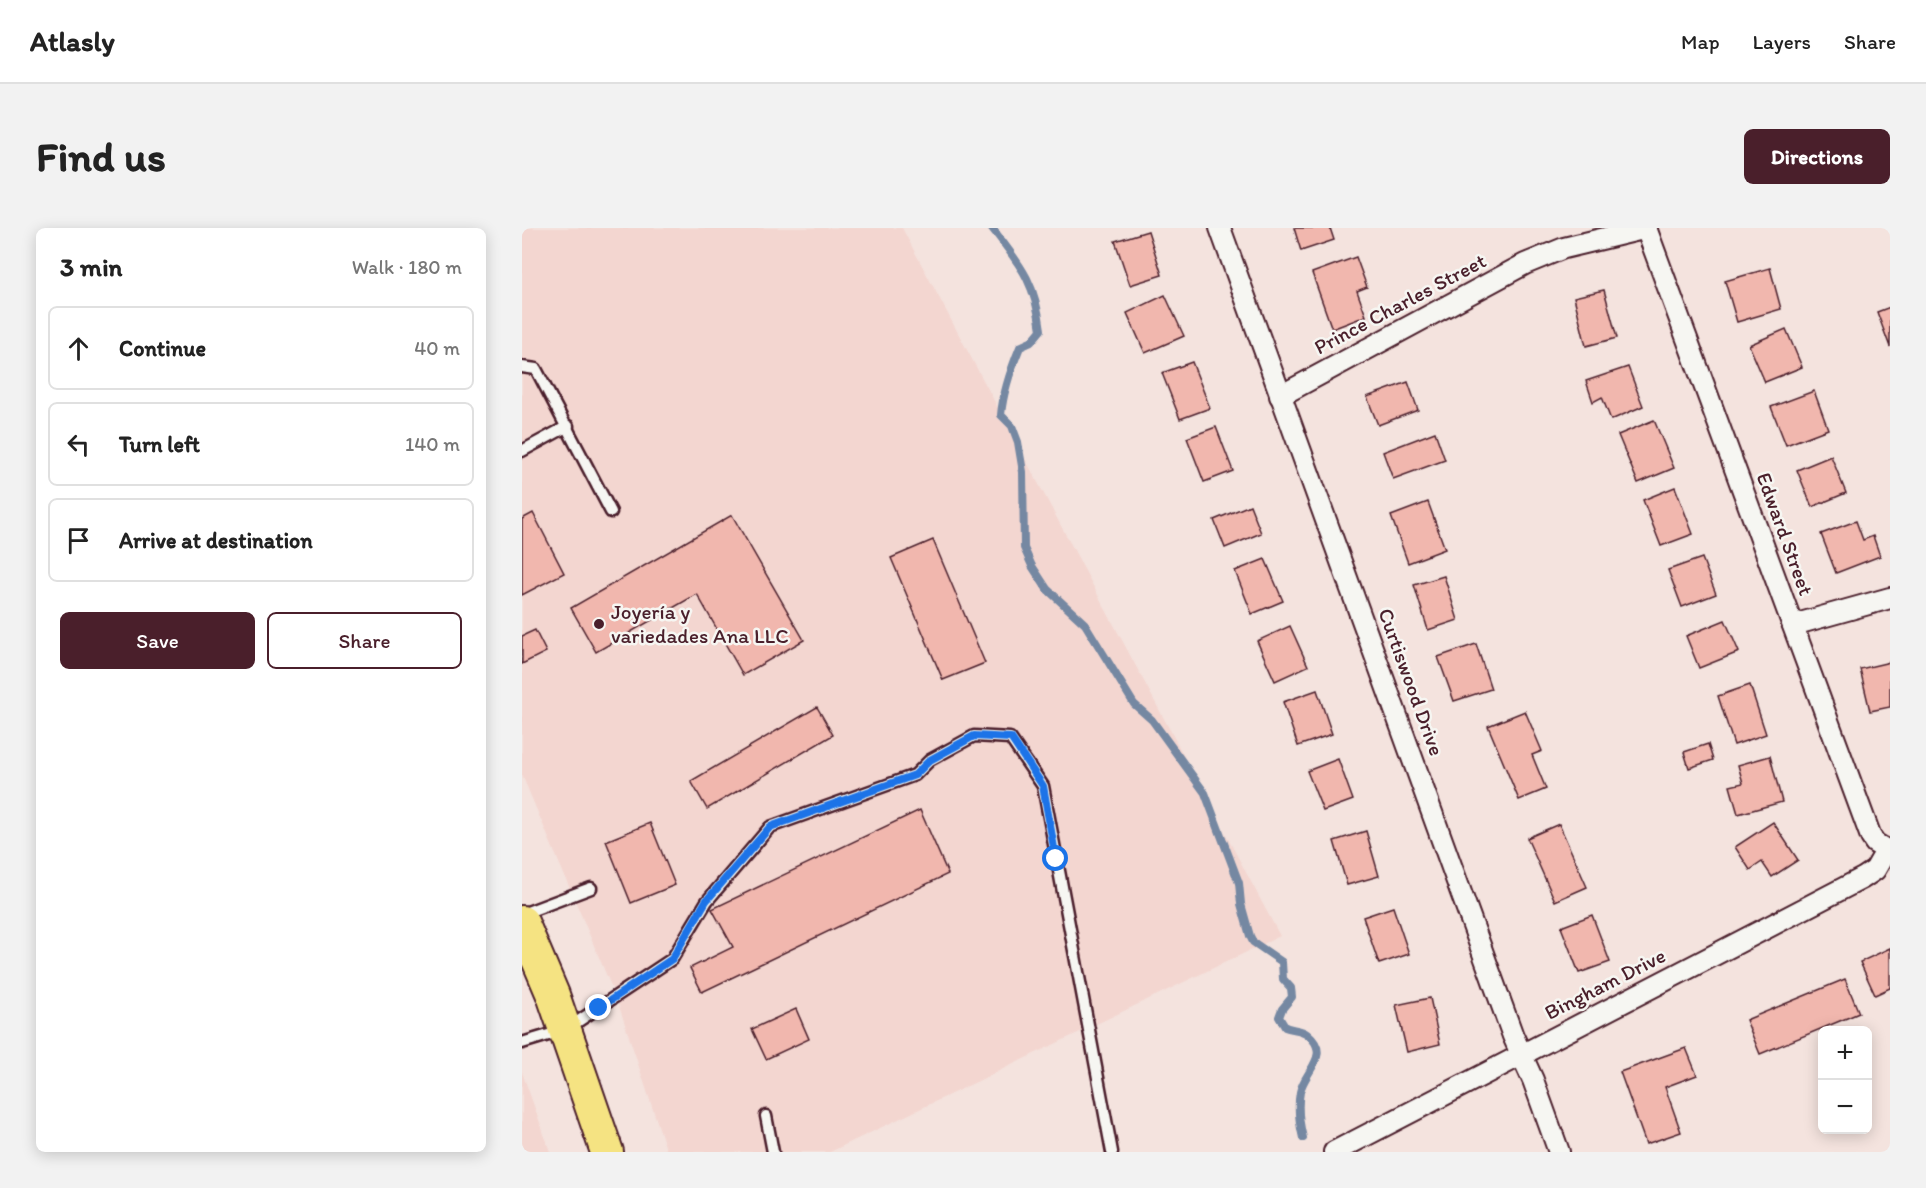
<!DOCTYPE html>
<meta charset="utf-8">
<style>
body{margin:0;font-family:Itim,sans-serif;background:#f2f2f2;color:#222}
.controls{position:absolute;right:18px;bottom:18px;display:grid;overflow:hidden;border-radius:9px;box-shadow:0 3px 15px #0003}
.controls button{width:54px;height:54px;display:grid;place-items:center;padding:0;border:0;border-bottom:2px solid #e0e0e0;background:#fff;color:#222;font:30px sans-serif}
.stop{position:absolute;width:18px;height:18px;margin:-14px;border:4px solid #1a73e8;border-radius:50%;background:#fff}
.stop.end{background:#1a73e8;border-color:#fff;box-shadow:0 2px 6px #0008}
.list{margin:0;padding:0;list-style:none}
h2{display:flex;justify-content:space-between;align-items:center;height:78px;margin:0;padding:0 24px;font-size:26px}
h2 small{font-size:20px;font-weight:400;color:#767676}
.list li{display:grid;grid-template-columns:39px 1fr auto;gap:18px;align-items:center;box-sizing:border-box;height:84px;margin:0 12px 12px;padding:0 12px;border:2px solid #e0e0e0;border-radius:9px}
.list b{display:block;font-size:22px;white-space:nowrap}
.list em{font-size:20px;font-style:normal;color:#767676}
.actions{display:flex;gap:12px;padding:18px 24px}
.actions a{flex:1;padding:14px 0;border:2px solid #4a1f2b;border-radius:9px;text-align:center;font-size:21px;color:#4a1f2b}
.actions .main{background:#4a1f2b;color:#fff}
.icon{flex:none;width:33px;height:33px;fill:none;stroke:currentColor;stroke-width:2;stroke-linecap:round;stroke-linejoin:round}
.map{position:relative;flex:none;width:1368px;height:924px;overflow:hidden;border-radius:9px}
header{display:flex;align-items:center;gap:36px;box-sizing:border-box;height:84px;padding:0 30px;background:#fff;border-bottom:2px solid #e0e0e0}
header strong{font-size:28px}
nav{display:flex;gap:33px;margin-inline-start:auto;font-size:21px}
.intro{display:flex;align-items:center;justify-content:space-between;box-sizing:border-box;height:144px;padding:0 36px}
h1{margin:0;font-size:42px}
.button{padding:15px 27px;border-radius:9px;background:#4a1f2b;color:#fff;font-size:21px;font-weight:700}
main{display:flex;gap:36px;padding:0 36px}
aside{flex:1;background:#fff;border-radius:9px;box-shadow:0 3px 15px #0003}
.map>svg:first-child{display:block}
.built{fill:#f3d6d0}
.lines{fill:none;stroke-linecap:round;stroke-linejoin:round}
.stream{stroke:#7588a2;stroke-width:8}
.building{fill:#f1b7ae;stroke:#4a1f2b;stroke-width:1.5}
.lane-casing{stroke:#4a1f2b;stroke-width:15}
.street-casing{stroke:#4a1f2b;stroke-width:24}
.primary-casing{stroke:#4a1f2b;stroke-width:36}
.lane{stroke:#f6f6f2;stroke-width:10}
.street{stroke:#f6f6f2;stroke-width:20}
.primary{stroke:#f5e382;stroke-width:32}
.route{stroke:#1a73e8;stroke-width:8}
.poi-dot{fill:#4a1f2b;stroke:#f6f6f2;stroke-width:2}
.labels{text-anchor:middle;stroke-width:5;stroke-linejoin:round;paint-order:stroke}
.street-label{font-size:21px;fill:#4a1f2b;stroke:#f6f6f2}
.poi-label{font-size:21px;fill:#4a1f2b;stroke:#f6f6f2;text-anchor:start}
</style>
<header>
<strong>Atlasly</strong>
<nav><a>Map</a><a>Layers</a><a>Share</a></nav>
</header>
<div class="intro"><h1>Find us</h1><a class="button">Directions</a></div>
<main>
<aside>
<h2>3 min<small>Walk · 180 m</small></h2>
<ul class="list">
<li><svg class="icon" aria-label="ahead" viewBox="0 0 24 24"><path d="M12 20V5M6 11l6-6 6 6"/></svg><div><b>Continue</b></div><em>40 m</em></li>
<li><svg class="icon" aria-label="left" viewBox="0 0 24 24"><path d="M17 20v-9H6M10 6l-5 5 5 5"/></svg><div><b>Turn left</b></div><em>140 m</em></li>
<li><svg class="icon" aria-label="arrive" viewBox="0 0 24 24"><path d="M6 21V4h12l-3 4 3 4H6"/></svg><div><b>Arrive at destination</b></div></li>
</ul>
<div class="actions"><a class="main">Save</a><a>Share</a></div>
</aside>
<div class="map">
<svg width="1368" height="924" viewBox="0 0 1368 924">
<rect width="100%" height="100%" fill="#f4e3de"/>
<filter id="ink" filterUnits="userSpaceOnUse"><feTurbulence type="fractalNoise" baseFrequency=".0167" numOctaves="2"/><feDisplacementMap in="SourceGraphic" scale="12" xChannelSelector="R" yChannelSelector="G"/><feConvolveMatrix kernelMatrix="1 2 1 2 8 2 1 2 1" color-interpolation-filters="sRGB"/></filter>
<g filter="url(#ink)">
<g class="built">
<polygon points="0,0 380,0 758,708 308,924 145,924 95,772 0,547"/>
<polygon points="0,844 23,909 28,924 0,924"/>
</g>
<g class="lines">
<path class="stream" d="M470 0C499 38 513 53 519 102L509 114 498 119C489 141 481 163 479 187L490 198 496 214 501 244 502 320 510 338 525 361 563 396 612 476 630 492 683 565 717 655 719 676 728 708 731 714 760 734 761 751 769 760 770 769 760 781 757 789 763 799C770 802 779 801 785 806 811 827 782 843 778 864 775 880 777 894 781 910"/>
</g>
<g class="building">
<polygon points="772,0 808,0 812,12 779,23"/>
<polygon points="626,3 640,47 608,57 593,13"/>
<polygon points="834,29 845,59 835,63 844,88 810,101 790,45"/>
<polygon points="1248,40 1259,81 1215,94 1203,53"/>
<polygon points="1082,62 1095,110 1064,118 1052,69"/>
<polygon points="643,67 662,108 623,125 605,85"/>
<polygon points="1368,79 1368,119 1355,84"/>
<polygon points="1264,101 1280,139 1243,154 1227,117"/>
<polygon points="670,134 688,180 658,191 640,145"/>
<polygon points="1106,139 1121,178 1089,192 1080,169 1071,174 1064,153"/>
<polygon points="886,154 896,182 856,197 845,169"/>
<polygon points="1292,163 1306,201 1264,217 1249,179"/>
<polygon points="1132,192 1152,240 1116,255 1096,207"/>
<polygon points="694,199 711,243 682,254 665,210"/>
<polygon points="913,204 923,232 871,251 861,224"/>
<polygon points="1309,228 1324,265 1290,279 1275,242"/>
<polygon points="1153,259 1171,306 1139,318 1121,272"/>
<polygon points="906,274 923,321 886,335 869,288"/>
<polygon points="728,277 739,305 703,320 692,292"/>
<polygon points="11,285 42,345 0,367 0,291"/>
<polygon points="210,287 282,412 221,447 175,366 74,424 49,380"/>
<polygon points="1334,293 1341,312 1351,308 1358,328 1314,345 1299,306"/>
<polygon points="411,312 463,435 421,452 369,330"/>
<polygon points="1180,330 1194,366 1160,379 1146,342"/>
<polygon points="743,331 761,373 730,386 713,343"/>
<polygon points="922,348 936,392 906,402 892,357"/>
<polygon points="1203,392 1217,424 1177,440 1164,408"/>
<polygon points="768,398 786,438 753,453 735,413"/>
<polygon points="13,402 24,424 0,436 0,408"/>
<polygon points="954,416 969,461 932,473 916,429"/>
<polygon points="1368,434 1368,479 1348,483 1338,441"/>
<polygon points="1228,457 1244,506 1212,517 1196,468"/>
<polygon points="795,462 810,506 776,518 761,474"/>
<polygon points="295,479 311,507 185,581 169,553"/>
<polygon points="1003,483 1020,523 1010,527 1024,561 997,572 966,498"/>
<polygon points="1186,516 1191,532 1167,540 1162,524"/>
<polygon points="1248,528 1260,574 1216,586 1208,558 1221,555 1216,537"/>
<polygon points="816,531 831,572 801,583 785,543"/>
<polygon points="398,582 426,646 180,764 168,740 211,719 190,681"/>
<polygon points="1251,594 1276,632 1250,649 1240,634 1228,642 1213,619"/>
<polygon points="128,595 153,657 109,675 84,613"/>
<polygon points="1037,596 1065,659 1033,673 1005,610"/>
<polygon points="844,603 857,648 825,657 812,613"/>
<polygon points="871,679 887,726 857,736 841,689"/>
<polygon points="1070,687 1088,734 1057,745 1039,699"/>
<polygon points="1368,720 1368,760 1353,767 1338,734"/>
<polygon points="1323,751 1337,785 1238,826 1224,792"/>
<polygon points="908,770 918,816 885,824 874,777"/>
<polygon points="274,781 287,811 244,831 230,801"/>
<polygon points="1164,820 1175,847 1143,859 1159,904 1124,916 1098,844"/>
</g>
<g class="lines">
<g class="lane-casing">
<g id="lane">
<polyline points="0,139 14,141 89,284"/>
<polyline points="0,223 46,198"/>
<polyline points="0,686 69,660"/>
<polyline points="0,815 43,802 150,731 185,673 248,599 393,547 408,532 452,508 488,510 521,558 590,924"/>
<polyline points="244,888 251,924"/>
</g>
</g>
<g class="street-casing">
<g id="street">
<polyline points="698,0 991,808 1011,852 1037,924"/>
<polyline points="1124,0 1349,609 1353,615 1368,624"/>
<polyline points="758,168 1003,36 1042,20 1125,0"/>
<polyline points="1271,397 1368,370"/>
<polyline points="812,924 1341,650 1353,642 1364,623"/>
</g>
</g>
<g class="primary-casing">
<polyline id="primary" points="0,694 31,767 85,924"/>
</g>
<use href="#lane" class="lane"/>
<use href="#street" class="street"/>
<use href="#primary" class="primary"/>
</g>
</g>
<g class="lines" filter="url(#ink)">
<polyline class="route" points="77,780 150,731 184,673 248,599 393,547 408,532 452,508 489,510 521,558 534,631"/>
</g>
<circle class="poi-dot" cx="77" cy="396" r="6"/>
<g class="labels">
<g class="street-label">
<text transform="translate(878 76) rotate(-28)" y="7">Prince Charles Street</text>
<text transform="translate(1263 306) rotate(70)" y="7">Edward Street</text>
<text transform="translate(889 454) rotate(70)" y="7">Curtiswood Drive</text>
<text transform="translate(1083 756) rotate(-27)" y="7">Bingham Drive</text>
</g>
<g class="poi-label">
<text x="89" y="391">Joyería y<tspan x="89" dy="24">variedades Ana LLC</tspan></text>
</g>
</g>
</svg>
<div class="controls">
<button>+</button>
<button>−</button>
</div>
<div class="stop" style="left:534px;top:631px"></div>
<div class="stop end" style="left:77px;top:780px"></div>
</div>
</main>
